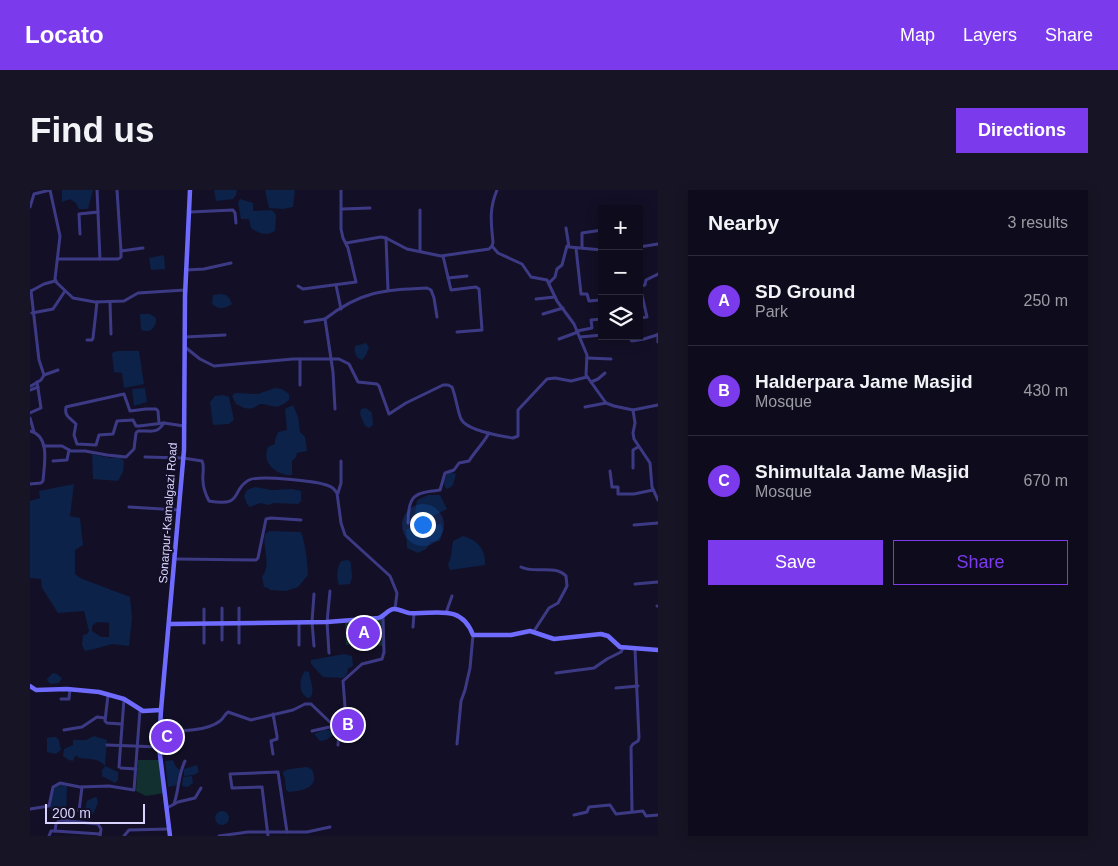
<!DOCTYPE html>
<meta charset="utf-8">
<style>
body{margin:0;font-family:Arial,sans-serif;background:#171425;color:#f1f3f6}
.controls{position:absolute;right:15px;top:15px;display:grid;overflow:hidden;border-radius:0px;box-shadow:0 2px 12px #0003}
.controls button{width:45px;height:45px;display:grid;place-items:center;padding:0;border:0;border-bottom:1px solid #2e2b3b;background:#0e0b1c;color:#f1f3f6;font:25px sans-serif}
.scale{position:absolute;left:15px;bottom:12px;width:100px;box-sizing:border-box;padding-left:5px;border:2px solid #d9d4ff;border-top:0;font-size:14px;line-height:18px;white-space:nowrap;color:#d9d4ff;-webkit-text-stroke:4px #130f26;paint-order:stroke}
.you{position:absolute;left:392px;top:334px;width:18px;height:18px;margin:-12px;border:4px solid #fff;border-radius:50%;background:#1a73e8;box-shadow:0 0 0 8px #1a73e833}
.badge{display:grid;place-items:center;width:32px;height:32px;border-radius:50%;background:#7c3aed;color:#fff;font-size:16px;font-weight:700}
.pin{position:absolute;translate:-50% -50%;border:2px solid #fff;box-shadow:0 1px 5px #0006}
.list{margin:0;padding:0;list-style:none}
h2{display:flex;justify-content:space-between;align-items:center;height:65px;margin:0;padding:0 20px;font-size:21px}
h2 small{font-size:16px;font-weight:400;color:#9b9ba3}
.list li{display:grid;grid-template-columns:32px 1fr auto;gap:15px;align-items:center;box-sizing:border-box;height:90px;padding:0 20px;border-top:1px solid #2e2b3b}
.list b{display:block;font-size:19px;white-space:nowrap}
.list p{margin:0;font-size:16px;white-space:nowrap;color:#9b9ba3}
.list em{font-size:16px;font-style:normal;color:#9b9ba3}
.actions{display:flex;gap:10px;padding:15px 20px}
.actions a{flex:1;padding:11px 0;border:1px solid #7c3aed;border-radius:0px;text-align:center;font-size:18px;color:#7c3aed}
.actions .main{background:#7c3aed;color:#fff}
.icon{flex:none;width:28px;height:28px;fill:none;stroke:currentColor;stroke-width:2;stroke-linecap:round;stroke-linejoin:round}
.map{position:relative;flex:none;width:628px;height:646px;overflow:hidden;border-radius:0px}
header{display:flex;align-items:center;gap:30px;box-sizing:border-box;height:70px;padding:0 25px;background:#7c3aed;color:#fff}
header strong{font-size:24px}
nav{display:flex;gap:28px;margin-inline-start:auto;font-size:18px}
.intro{display:flex;align-items:center;justify-content:space-between;box-sizing:border-box;height:120px;padding:0 30px}
h1{margin:0;font-size:35px}
.button{padding:12px 22px;border-radius:0px;background:#7c3aed;color:#fff;font-size:18px;font-weight:700}
main{display:flex;gap:30px;padding:0 30px}
aside{flex:1;background:#0e0b1c;border-radius:0px;box-shadow:0 2px 12px #0003}
.map>svg:first-child{display:block}
.green{fill:#12302f}
.water{fill:#0c2248;fill-rule:evenodd}
.lines{fill:none;stroke-linecap:round;stroke-linejoin:round}
.street{stroke:#3d3a85;stroke-width:3}
.secondary{stroke:#6f6bff;stroke-width:4.5}
.labels{text-anchor:middle;stroke-width:4;stroke-linejoin:round;paint-order:stroke}
.street-label{font-size:12px;fill:#d9d4ff;stroke:#130f26}
</style>
<header>
<strong>Locato</strong>
<nav><a>Map</a><a>Layers</a><a>Share</a></nav>
</header>
<div class="intro"><h1>Find us</h1><a class="button">Directions</a></div>
<main>
<div class="map">
<svg width="628" height="646" viewBox="0 0 628 646">
<rect width="100%" height="100%" fill="#130f26"/>
<g class="green">
<polygon points="352,429 353,456 332,453 316,455 315,432"/>
<polygon points="108,570 129,570 134,603 116,606 106,601"/>
</g>
<g class="water">
<polygon points="32,0 63,0 58,19 49,19 46,13 40,9 32,12"/>
<polygon points="184,0 207,0 206,5 203,9 186,11"/>
<polygon points="235,0 265,0 263,17 253,19 239,18"/>
<path d="M210 9 223 13V21L242 20 246 25 245 41C236 46 229 44 221 38L219 29H211L208 13Z"/>
<polygon points="134,65 135,79 121,80 119,68"/>
<path d="M190 104C197 104 199 107 202 114 195 119 189 120 182 114L183 105Z"/>
<path d="M110 124H120L126 128C127 137 120 144 111 140Z"/>
<path d="M336 153 339 157 336 165 332 170C325 168 324 162 325 156Z"/>
<polygon points="87,161 109,161 114,194 94,198 92,183 84,182 82,163"/>
<polygon points="115,198 117,212 104,216 102,199"/>
<path d="M245 198 252 199 259 204V210C247 220 245 216 233 214 227 214 229 215 225 217 218 221 212 217 206 214L202 206 205 203 228 204Z"/>
<polygon points="193,205 199,207 204,230 199,234 183,235 180,212 185,206"/>
<path d="M263 215 268 227 270 242 275 247 277 261 267 263 266 267 262 271V285C247 286 231 273 238 257L245 254V250L248 242 257 240 255 219Z"/>
<polygon points="336,218 342,223 343,235 339,238 335,236 330,224 331,219"/>
<polygon points="62,264 80,268 90,267 94,271 93,282 88,291 63,289"/>
<polygon points="418,281 426,284 423,295 418,299 415,298 414,292"/>
<path d="M44 294 40 326 50 328 53 355 45 360V384L50 388 100 407 102 428 99 456 82 454 68 458 55 461 52 455 53 445 57 444 59 441 54 421 28 423 12 398 11 389 0 388V311L10 308 9 301ZM67 432 79 433V447H71L62 441V436Z"/>
<polygon points="225,297 242,300 262,299 271,301 271,311 268,314 243,313 239,315 230,313 220,317 217,314 214,306 217,300"/>
<polygon points="398,305 410,305 417,319 396,329 388,328 385,323 387,310"/>
<polygon points="411,334 413,340 410,351 401,352 396,359 388,363 377,358 376,339"/>
<path d="M240 341 271 342C276 356 277 370 278 385L268 397 256 401 240 400 238 398 234 397 232 387C242 375 232 357 235 344Z"/>
<path d="M433 346C447 350 456 359 455 375L420 380 418 375 421 366 423 351Z"/>
<path d="M318 370 321 373 322 388 320 394 309 395C306 388 307 377 311 371Z"/>
<polygon points="314,464 322,466 323,475 322,477 318,478 317,484 313,488 293,487 281,474 281,470"/>
<path d="M275 481 279 482C280 490 285 499 281 507L278 508C268 503 269 489 275 481Z"/>
<polygon points="23,483 27,484 32,488 29,493 21,494 18,492 17,489"/>
<polygon points="138,530 148,531 150,539 134,540 134,532"/>
<polygon points="294,540 303,540 303,545 296,550 290,551 284,544"/>
<path d="M64 546 77 550 75 576 88 582V590L85 593 72 586V580L75 576C69 568 58 569 49 568L47 566H45L43 571 39 570 33 566 34 559 43 555V550H56Z"/>
<polygon points="22,547 26,547 29,550 31,560 26,564 17,562 17,548"/>
<polygon points="143,570 146,577 150,580 147,595 138,597 135,571"/>
<polygon points="167,575 169,582 164,585 154,586 154,579"/>
<path d="M277 577C282 579 284 581 284 586 286 599 269 601 259 602L256 600 255 589 253 584 254 581C261 578 270 578 277 577Z"/>
<polygon points="162,586 163,593 158,597 152,596 153,587"/>
<polygon points="29,594 37,596 36,628 22,627 20,616 25,595"/>
<polygon points="65,607 67,608 68,613 63,624 57,626 54,624 57,611"/>
<circle cx="192" cy="628" r="7"/>
</g>
<g class="lines">
<g class="street">
<polyline points="67,0 70,69"/>
<polyline points="87,0 91,61 113,58"/>
<polyline points="0,17 4,4 20,0 30,46 25,89 27,93 43,108 65,112 94,111 108,103 155,100"/>
<polyline points="312,19 340,18"/>
<polyline points="390,20 390,61"/>
<polyline points="160,22 203,20 205,23 206,33"/>
<polyline points="536,38 539,57 572,60"/>
<polyline points="50,44 49,24 68,22"/>
<polyline points="356,48 358,100"/>
<path d="M316 53 351 47 356 48 377 59 411 66 459 59 462 56 463 52C461 32 459 19 467 0"/>
<polyline points="462,56 468,63 492,74 501,87 517,90 527,111 544,134 557,165 556,185 576,213 584,216 603,220 628,215"/>
<polyline points="552,57 552,43 572,40"/>
<polyline points="609,57 628,54"/>
<polyline points="546,58 551,104 557,104 559,111 570,110"/>
<polyline points="413,66 421,100 446,97 449,99 452,140 427,142"/>
<polyline points="29,69 88,69 91,67 91,61"/>
<polyline points="156,80 174,79 201,73"/>
<polyline points="418,88 437,86"/>
<polyline points="519,93 525,87 527,79 532,75 537,56"/>
<polyline points="306,95 311,119"/>
<polyline points="268,96 273,99 326,92 318,58 313,48 311,39 311,0"/>
<polyline points="610,96 615,95 616,90 628,84"/>
<polyline points="1,101 9,170 14,185 11,190 1,196"/>
<polyline points="1,101 14,94 25,91"/>
<polyline points="506,109 525,107"/>
<polyline points="80,112 81,144"/>
<polyline points="2,123 23,119 35,101"/>
<polyline points="513,124 533,118"/>
<polyline points="609,128 617,127 610,96"/>
<polyline points="275,132 295,129"/>
<polyline points="547,141 562,138 561,130 572,129"/>
<polyline points="628,144 628,152"/>
<polyline points="598,146 602,151 614,149 627,145"/>
<polyline points="155,147 195,145"/>
<polyline points="550,147 572,145"/>
<polyline points="529,149 548,142"/>
<polyline points="57,150 62,150 63,148 67,112"/>
<path d="M155 157 170 169 184 176 263 169H309L319 174 328 192 347 194 349 196 359 224 376 213 413 195H418L422 197C426 207 427 219 431 229 437 241 470 246 483 248L488 246V220L517 189 525 188 541 191 557 187"/>
<polyline points="557,168 581,169"/>
<polyline points="270,169 270,195"/>
<polyline points="14,185 28,180"/>
<polyline points="561,192 568,189 575,183"/>
<polyline points="0,200 8,197"/>
<polyline points="555,217 576,213"/>
<path d="M305 219 303 182 295 129C331 101 353 100 397 98L401 100 404 108 407 127"/>
<polyline points="603,220 605,233 603,243 604,249 620,273 622,297 628,310"/>
<polyline points="0,223 11,218 7,192"/>
<polyline points="0,228 4,242"/>
<path d="M129 233 128 221 126 219H116L100 221 94 204 40 216 36 217C34 226 40 228 46 234L44 245 47 254 66 255 69 245 83 244 87 231 103 230 106 236H109L134 233"/>
<path d="M0 241C21 246 14 276 13 291L11 293 0 294"/>
<path d="M14 256H32L41 261H55L77 265 96 267 104 259 106 243 108 241C121 240 126 245 134 233L154 236"/>
<path d="M115 267 153 268 172 271C175 277 172 284 173 291 173 297 176 305 179 311 215 317 200 300 219 290 229 285 288 291 299 296 303 297 305 300 307 303L311 333 315 345 360 386 367 403 365 419"/>
<polyline points="23,271 37,270 39,260"/>
<polyline points="603,278 603,260 608,257"/>
<polyline points="580,281 582,297 588,297 588,304 604,304 623,300"/>
<polyline points="308,303 311,293 311,271"/>
<polyline points="99,317 149,320"/>
<path d="M378 333C378 305 384 303 410 300L415 283 424 280 429 273 439 271C445 261 453 254 459 243"/>
<polyline points="604,335 628,333"/>
<polyline points="145,369 226,370 228,368 236,329 241,328 271,330"/>
<path d="M491 377C504 384 525 374 536 386L537 396 535 400 528 413 519 418 504 441"/>
<polyline points="605,394 628,392"/>
<polyline points="284,404 282,432 284,456"/>
<polyline points="627,416 628,416"/>
<polyline points="192,418 192,450"/>
<polyline points="209,418 209,453"/>
<polyline points="174,419 174,453"/>
<polyline points="416,423 422,406"/>
<polyline points="269,432 269,455"/>
<polyline points="383,437 384,423"/>
<polyline points="299,463 297,432 300,401"/>
<polyline points="526,483 564,478 577,469 591,462 593,458"/>
<polyline points="586,498 608,496"/>
<polyline points="78,505 75,531 77,533 91,534"/>
<polyline points="31,509 39,509 40,499"/>
<polyline points="243,524 247,546 247,549 241,551 243,564"/>
<polyline points="34,540 52,537 67,527 75,528"/>
<path d="M130 541C147 541 176 542 190 531 194 528 194 525 198 522L221 530 263 520 275 514H281L304 536H309"/>
<polyline points="282,541 304,536"/>
<polyline points="427,554 431,511 435,500 440,478 443,445"/>
<polyline points="77,555 129,557"/>
<polyline points="308,555 310,524 315,517 313,491 332,474 352,469 354,462 353,427"/>
<polyline points="89,577 94,509"/>
<polyline points="91,578 106,579"/>
<path d="M144 614C149 600 148 585 155 571"/>
<polyline points="137,618 148,612 165,608 171,598"/>
<polyline points="0,619 19,616 23,597 30,593 50,597 79,596 104,600 110,520"/>
<polyline points="49,621 52,597"/>
<polyline points="602,622 601,557 603,554 608,551 609,548 605,459"/>
<polyline points="544,625 557,622 559,617 580,615 586,624 613,621 616,626 628,625"/>
<polyline points="25,641 70,644"/>
<polyline points="19,646 21,641 25,641 26,634 30,630 68,634 71,639 70,646"/>
<polyline points="94,646 99,640 139,639"/>
<polyline points="189,646 218,642 277,642 300,637"/>
<polyline points="238,646 232,597 202,598 200,584 248,582 257,642"/>
</g>
<g class="secondary">
<path d="M139 434 297 432 348 428C354 427 358 419 364 419 369 419 374 422 379 423 405 425 431 413 443 445H481L500 441 524 449 571 444 578 446 590 457 628 460"/>
<polyline points="0,496 6,500 37,499 69,502 94,509 113,521 131,520"/>
<polyline points="140,646 129,557 131,520 154,260 155,106 160,0"/>
</g>
</g>
<g class="labels">
<g class="street-label">
<text transform="translate(138 323) rotate(-86)" y="4">Sonarpur-Kamalgazi Road</text>
</g>
</g>
</svg>
<div class="controls">
<button>+</button>
<button>−</button>
<button><svg class="icon" aria-label="layers" viewBox="0 0 24 24"><path d="M12 4l9 5-9 5-9-5zM3 14l9 5 9-5"/></svg></button>
</div>
<div class="scale">200 m</div>
<div class="you"></div>
<div class="pin badge" style="left:334px;top:443px">A</div>
<div class="pin badge" style="left:318px;top:535px">B</div>
<div class="pin badge" style="left:137px;top:547px">C</div>
</div>
<aside>
<h2>Nearby<small>3 results</small></h2>
<ul class="list">
<li><span class="badge">A</span><div><b>SD Ground</b><p>Park</p></div><em>250 m</em></li>
<li><span class="badge">B</span><div><b>Halderpara Jame Masjid</b><p>Mosque</p></div><em>430 m</em></li>
<li><span class="badge">C</span><div><b>Shimultala Jame Masjid</b><p>Mosque</p></div><em>670 m</em></li>
</ul>
<div class="actions"><a class="main">Save</a><a>Share</a></div>
</aside>
</main>
